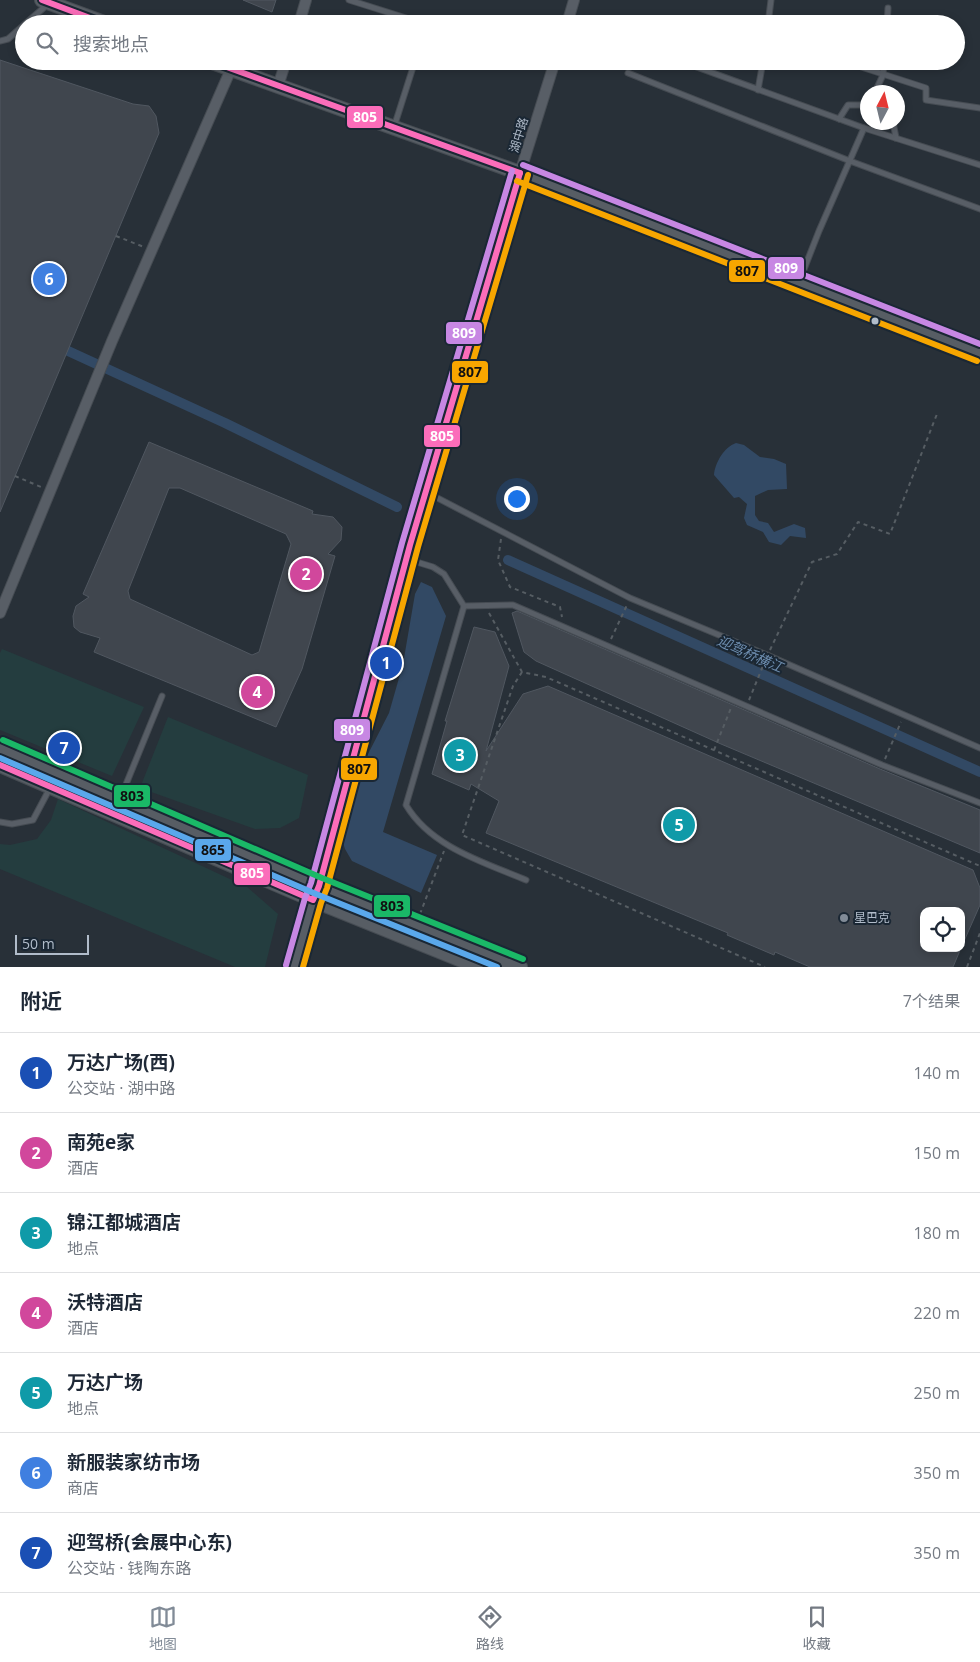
<!DOCTYPE html>
<html lang="zh">
<meta charset="utf-8">
<style>
body{margin:0;font-family:"Open Sans","Noto Sans SC",sans-serif;background:#f6f6f7;color:#1f2937}
.controls{position:absolute;right:15px;bottom:15px;display:grid;overflow:hidden;border-radius:10px;box-shadow:0 2px 8px #0003}
.controls button{width:45px;height:45px;display:grid;place-items:center;padding:0;border:0;border-bottom:1px solid #e0e1e3;background:#fff;color:#1f2937;font:25px sans-serif}
.compass{position:absolute;left:860px;top:85px;width:45px;height:45px;border-radius:50%;background:#fff;box-shadow:0 2px 8px #0003;rotate:7deg}
.scale{position:absolute;left:15px;bottom:12px;width:74px;box-sizing:border-box;padding-left:5px;border:2px solid #b1bcca;border-top:0;font-size:14px;line-height:18px;white-space:nowrap;color:#b1bcca;-webkit-text-stroke:4px #1a2734;paint-order:stroke}
.you{position:absolute;left:516px;top:498px;width:18px;height:18px;margin:-12px;border:4px solid #fff;border-radius:50%;background:#1a73e8;box-shadow:0 0 0 8px #1a73e833}
.badge{display:grid;place-items:center;width:32px;height:32px;border-radius:50%;background:#818b97;color:#fff;font-size:16px;font-weight:700}
.pin{position:absolute;translate:-50% -50%;border:2px solid #fff;box-shadow:0 1px 5px #0006}
.list{margin:0;padding:0;list-style:none}
h2{display:flex;justify-content:space-between;align-items:center;height:65px;margin:0;padding:0 20px;font-size:21px}
h2 small{font-size:16px;font-weight:400;color:#747a83}
.list li{display:grid;grid-template-columns:32px 1fr auto;gap:15px;align-items:center;box-sizing:border-box;height:80px;padding:0 20px;border-top:1px solid #e0e1e3}
.list b{display:block;font-size:19px;white-space:nowrap}
.list p{margin:0;font-size:16px;white-space:nowrap;color:#747a83}
.list em{font-size:16px;font-style:normal;color:#747a83}
.icon{flex:none;width:28px;height:28px;fill:none;stroke:currentColor;stroke-width:2;stroke-linecap:round;stroke-linejoin:round}
.map{position:relative;flex:none;width:980px;height:967px;overflow:hidden}
.search{position:absolute;background:#fff;box-shadow:0 2px 8px #0003;left:15px;right:15px;top:15px;height:55px;display:flex;align-items:center;gap:12px;box-sizing:border-box;padding:0 18px;border-radius:28px;color:#747a83;font-size:19px}
.sheet{height:625px;background:#fff}
nav{display:flex;justify-content:space-around;align-items:center;box-sizing:border-box;height:70px;border-top:1px solid #e0e1e3;background:#fff;font-size:14px;color:#747a83}
nav a{display:grid;justify-items:center;gap:2px}
nav .on{color:#818b97}
.map>svg:first-child{display:block}
.green{fill:#243d3f}
.water{fill:#324964}
.lines{fill:none;stroke-linecap:round;stroke-linejoin:round}
.canal{stroke:#324964;stroke-width:10}
.building{fill:#40464e;stroke:#505760;fill-rule:evenodd}
.lane-casing{stroke:#464c53;stroke-width:7}
.street-casing{stroke:#464c53;stroke-width:12}
.secondary-casing{stroke:#464c53;stroke-width:16}
.path{stroke:#565d63;stroke-width:2;stroke-dasharray:4 4;stroke-linecap:butt}
.lane{stroke:#585e66;stroke-width:5}
.street{stroke:#585e66;stroke-width:10}
.secondary{stroke:#575d64;stroke-width:14}
.bus-1-casing{stroke:#1a2734;stroke-width:10}
.bus-2-casing{stroke:#1a2734;stroke-width:10}
.bus-3-casing{stroke:#1a2734;stroke-width:10}
.bus-4-casing{stroke:#1a2734;stroke-width:10}
.bus-5-casing{stroke:#1a2734;stroke-width:10}
.bus-1{stroke:#fb6dba;stroke-width:6}
.bus-2{stroke:#f7a600;stroke-width:6}
.bus-3{stroke:#c787e3;stroke-width:6}
.bus-4{stroke:#5aa8eb;stroke-width:6}
.bus-5{stroke:#1ab867;stroke-width:6}
.bus-dot{fill:#b1bcca;stroke:#1a2734;stroke-width:2}
.poi-dot{fill:#818b97;stroke:#1a2734;stroke-width:2}
.labels{text-anchor:middle;stroke-width:4;stroke-linejoin:round;paint-order:stroke}
.street-label{font-size:12px;fill:#b1bcca;stroke:#1a2734}
.poi-label{font-size:12px;fill:#b1bcca;stroke:#1a2734;text-anchor:start}
.water-label{font-size:14px;font-style:italic;fill:#6f8fb1;stroke:#1a2734}
.line-badge{stroke:#1a2734;stroke-width:2}
.badge-label{font-size:14px;text-anchor:middle;font-weight:bold;fill:#fff}
.pale-badge-label{font-size:14px;text-anchor:middle;font-weight:bold;fill:#111}
</style>
<div class="map">
<svg width="980" height="967" viewBox="0 0 980 967">
<rect width="100%" height="100%" fill="#283038"/>
<g class="green">
<polygon points="2,649 144,707 112,776 0,730 0,653"/>
<polygon points="168,717 308,775 299,818 280,828 255,829 140,788"/>
<polygon points="58,799 247,887 278,914 265,967 235,967 0,869 0,844 10,845 37,839 51,820"/>
</g>
<g class="water">
<path d="M736 443 744 445 760 457 774 459 786 464 787 489 768 490 755 496V515L759 521 768 523 774 532 794 524 805 528 806 538 790 536 781 545 769 542 763 532 747 525 744 518 747 504 739 497 734 498 714 475C715 463 724 447 736 443Z"/>
<polygon points="421,582 432,587 446,616 383,832 437,855 421,893 352,861 345,849 342,839 367,756 389,713 403,664 415,594"/>
</g>
<g class="lines">
<g class="canal">
<polyline points="55,345 225,423 397,507"/>
<polyline points="508,560 980,772"/>
</g>
</g>
<g class="building">
<polygon points="243,0 276,0 272,12"/>
<polygon points="0,60 133,104 149,106 156,116 159,133 0,512"/>
<path d="M149 442 313 511 312 514 333 517 342 527 341 540 328 554 335 556 302 669 276 727 94 652 100 638 80 632 74 627 73 616 76 606 89 597 83 594ZM169 488H180L286 534 291 544 259 652 252 655 130 599 128 591Z"/>
<polygon points="517,611 880,769 980,810 980,853 721,744 536,661 524,652 512,613"/>
<polygon points="474,627 495,632 509,666 486,751 523,694 548,686 973,870 980,888 980,905 961,948 961,911 924,911 924,948 961,948 953,967 810,967 775,952 774,955 727,935 728,933 486,833 499,801 471,784 469,790 432,774 447,721 445,721"/>
</g>
<g class="lines">
<g class="lane-casing">
<g id="lane">
<polyline points="349,0 425,24"/>
<polyline points="25,24 47,5"/>
<polyline points="768,24 771,0"/>
<polyline points="887,24 888,8"/>
<polyline points="0,41 8,39 24,25"/>
<polyline points="543,61 554,65"/>
<polyline points="680,61 864,128 980,165"/>
<polyline points="853,61 855,65 926,88 926,100 980,108"/>
<polyline points="628,73 850,161 980,209"/>
<polyline points="758,90 763,61"/>
<polyline points="875,92 883,75 884,61"/>
<polyline points="839,119 848,105 868,105"/>
<polyline points="893,122 896,138"/>
<polyline points="394,127 415,61"/>
<polyline points="799,282 819,231 864,128"/>
<polyline points="426,492 630,598 767,655 980,748"/>
<polyline points="407,559 433,567 444,574 464,606 513,605 882,765 980,803"/>
<path d="M464 606 406 805C431 847 483 862 526 880"/>
<polyline points="120,799 162,696"/>
<polyline points="0,822 12,824 33,820 50,788"/>
</g>
</g>
<g class="street-casing">
<g id="street">
<polyline points="299,24 306,0"/>
<polyline points="567,24 574,0"/>
<polyline points="278,86 286,61"/>
<polyline points="0,613 112,341 231,69"/>
<polyline points="294,967 313,900 319,886 410,545 520,173 555,61"/>
</g>
</g>
<g class="secondary-casing">
<g id="secondary">
<polyline points="42,0 107,24"/>
<polyline points="209,61 520,173 980,353"/>
<polyline points="0,748 319,886 520,967"/>
<polyline points="0,765 313,900 479,967"/>
</g>
</g>
<g class="path">
<polyline points="116,236 144,247"/>
<polyline points="15,476 41,487"/>
<polyline points="501,539 498,560 510,587 560,607 562,617"/>
<polyline points="489,613 522,672 546,677 980,866"/>
<polyline points="611,639 627,605"/>
<polyline points="770,650 812,562 837,554 858,522 890,534 937,414"/>
<polyline points="522,672 513,686 462,835 765,967"/>
<polyline points="749,700 765,661"/>
<polyline points="714,750 731,708"/>
<polyline points="885,759 901,722"/>
<polyline points="420,914 444,851"/>
<polyline points="967,967 980,933"/>
</g>
<use href="#lane" class="lane"/>
<use href="#street" class="street"/>
<use href="#secondary" class="secondary"/>
<g class="bus-1-casing">
<g id="bus-1">
<polyline points="42,0 106,24"/>
<polyline points="210,61 520,173"/>
<polyline points="0,765 313,900 319,886 410,545 520,173"/>
</g>
</g>
<g class="bus-2-casing">
<g id="bus-2">
<polyline points="517,181 977,361"/>
<polyline points="303,967 321,903 327,888 418,547 528,175"/>
</g>
</g>
<g class="bus-3-casing">
<g id="bus-3">
<polyline points="523,165 980,344"/>
<polyline points="286,965 305,898 311,883 402,543 512,171"/>
</g>
</g>
<g class="bus-4-casing">
<polyline id="bus-4" points="0,758 316,894 497,967"/>
</g>
<g class="bus-5-casing">
<polyline id="bus-5" points="3,740 322,878 523,959"/>
</g>
<use href="#bus-1" class="bus-1"/>
<use href="#bus-2" class="bus-2"/>
<use href="#bus-3" class="bus-3"/>
<use href="#bus-4" class="bus-4"/>
<use href="#bus-5" class="bus-5"/>
</g>
<circle class="bus-dot" cx="875" cy="321" r="4.5"/>
<circle class="poi-dot" cx="844" cy="918" r="5"/>
<g class="labels">
<g class="street-label">
<text transform="translate(519 135) rotate(-73)" y="4">湖中路</text>
</g>
<g class="poi-label">
<text x="854" y="922">星巴克</text>
</g>
<g class="water-label">
<text transform="translate(750 654) rotate(24)" y="5">迎驾桥横江</text>
</g>
</g>
<g class="line-badge">
<rect x="346" y="105" width="38" height="24" rx="5" fill="#fb6dba"/>
<rect x="767" y="256" width="38" height="24" rx="5" fill="#c787e3"/>
<rect x="728" y="259" width="38" height="24" rx="5" fill="#f7a600"/>
<rect x="445" y="321" width="38" height="24" rx="5" fill="#c787e3"/>
<rect x="451" y="360" width="38" height="24" rx="5" fill="#f7a600"/>
<rect x="423" y="424" width="38" height="24" rx="5" fill="#fb6dba"/>
<rect x="333" y="718" width="38" height="24" rx="5" fill="#c787e3"/>
<rect x="340" y="757" width="38" height="24" rx="5" fill="#f7a600"/>
<rect x="113" y="784" width="38" height="24" rx="5" fill="#1ab867"/>
<rect x="194" y="838" width="38" height="24" rx="5" fill="#5aa8eb"/>
<rect x="233" y="862" width="38" height="24" rx="5" fill="#fb6dba"/>
<rect x="373" y="894" width="38" height="24" rx="5" fill="#1ab867"/>
</g>
<g class="badge-label">
<text x="365" y="122">805</text>
<text x="786" y="273">809</text>
<text x="464" y="338">809</text>
<text x="442" y="441">805</text>
<text x="352" y="735">809</text>
<text x="252" y="878">805</text>
</g>
<g class="pale-badge-label">
<text x="747" y="276">807</text>
<text x="470" y="377">807</text>
<text x="359" y="774">807</text>
<text x="132" y="801">803</text>
<text x="213" y="855">865</text>
<text x="392" y="911">803</text>
</g>
</svg>
<div class="controls">
<button><svg class="icon" aria-label="locate" viewBox="0 0 24 24"><circle cx="12" cy="12" r="6"/><path d="M12 2v4M12 18v4M2 12h4M18 12h4"/></svg></button>
</div>
<svg class="compass" viewBox="-18 -18 36 36"><path d="M0-13l5 13h-10z" fill="#e53935"/><path d="M0 13l5-13h-10z" fill="#747a83"/></svg>
<div class="scale">50 m</div>
<div class="you"></div>
<div class="pin badge" style="left:386px;top:663px;background:#1a4fb4">1</div>
<div class="pin badge" style="left:306px;top:574px;background:#d1479c">2</div>
<div class="pin badge" style="left:460px;top:755px;background:#0f9aa8">3</div>
<div class="pin badge" style="left:257px;top:692px;background:#d1479c">4</div>
<div class="pin badge" style="left:679px;top:825px;background:#0f9aa8">5</div>
<div class="pin badge" style="left:49px;top:279px;background:#3f7fe0">6</div>
<div class="pin badge" style="left:64px;top:748px;background:#1a4fb4">7</div>
<div class="search"><svg class="icon" aria-label="search" viewBox="0 0 24 24"><circle cx="10" cy="10" r="6"/><path d="M15 15l6 6"/></svg>搜索地点</div>
</div>
<section class="sheet">
<h2>附近<small>7个结果</small></h2>
<ul class="list">
<li><span class="badge" style="background:#1a4fb4">1</span><div><b>万达广场(西)</b><p>公交站 · 湖中路</p></div><em>140 m</em></li>
<li><span class="badge" style="background:#d1479c">2</span><div><b>南苑e家</b><p>酒店</p></div><em>150 m</em></li>
<li><span class="badge" style="background:#0f9aa8">3</span><div><b>锦江都城酒店</b><p>地点</p></div><em>180 m</em></li>
<li><span class="badge" style="background:#d1479c">4</span><div><b>沃特酒店</b><p>酒店</p></div><em>220 m</em></li>
<li><span class="badge" style="background:#0f9aa8">5</span><div><b>万达广场</b><p>地点</p></div><em>250 m</em></li>
<li><span class="badge" style="background:#3f7fe0">6</span><div><b>新服装家纺市场</b><p>商店</p></div><em>350 m</em></li>
<li><span class="badge" style="background:#1a4fb4">7</span><div><b>迎驾桥(会展中心东)</b><p>公交站 · 钱陶东路</p></div><em>350 m</em></li>
</ul>
</section>
<nav>
<a class="on"><svg class="icon" aria-label="map" viewBox="0 0 24 24"><path d="M3 6l6-2 6 2 6-2v14l-6 2-6-2-6 2zM9 4v14M15 6v14"/></svg>地图</a>
<a><svg class="icon" aria-label="directions" viewBox="0 0 24 24"><path d="M12 3l9 9-9 9-9-9zM9 14v-3h6M13 9l2 2-2 2"/></svg>路线</a>
<a><svg class="icon" aria-label="saved" viewBox="0 0 24 24"><path d="M7 4h10v16l-5-4-5 4z"/></svg>收藏</a>
</nav>
